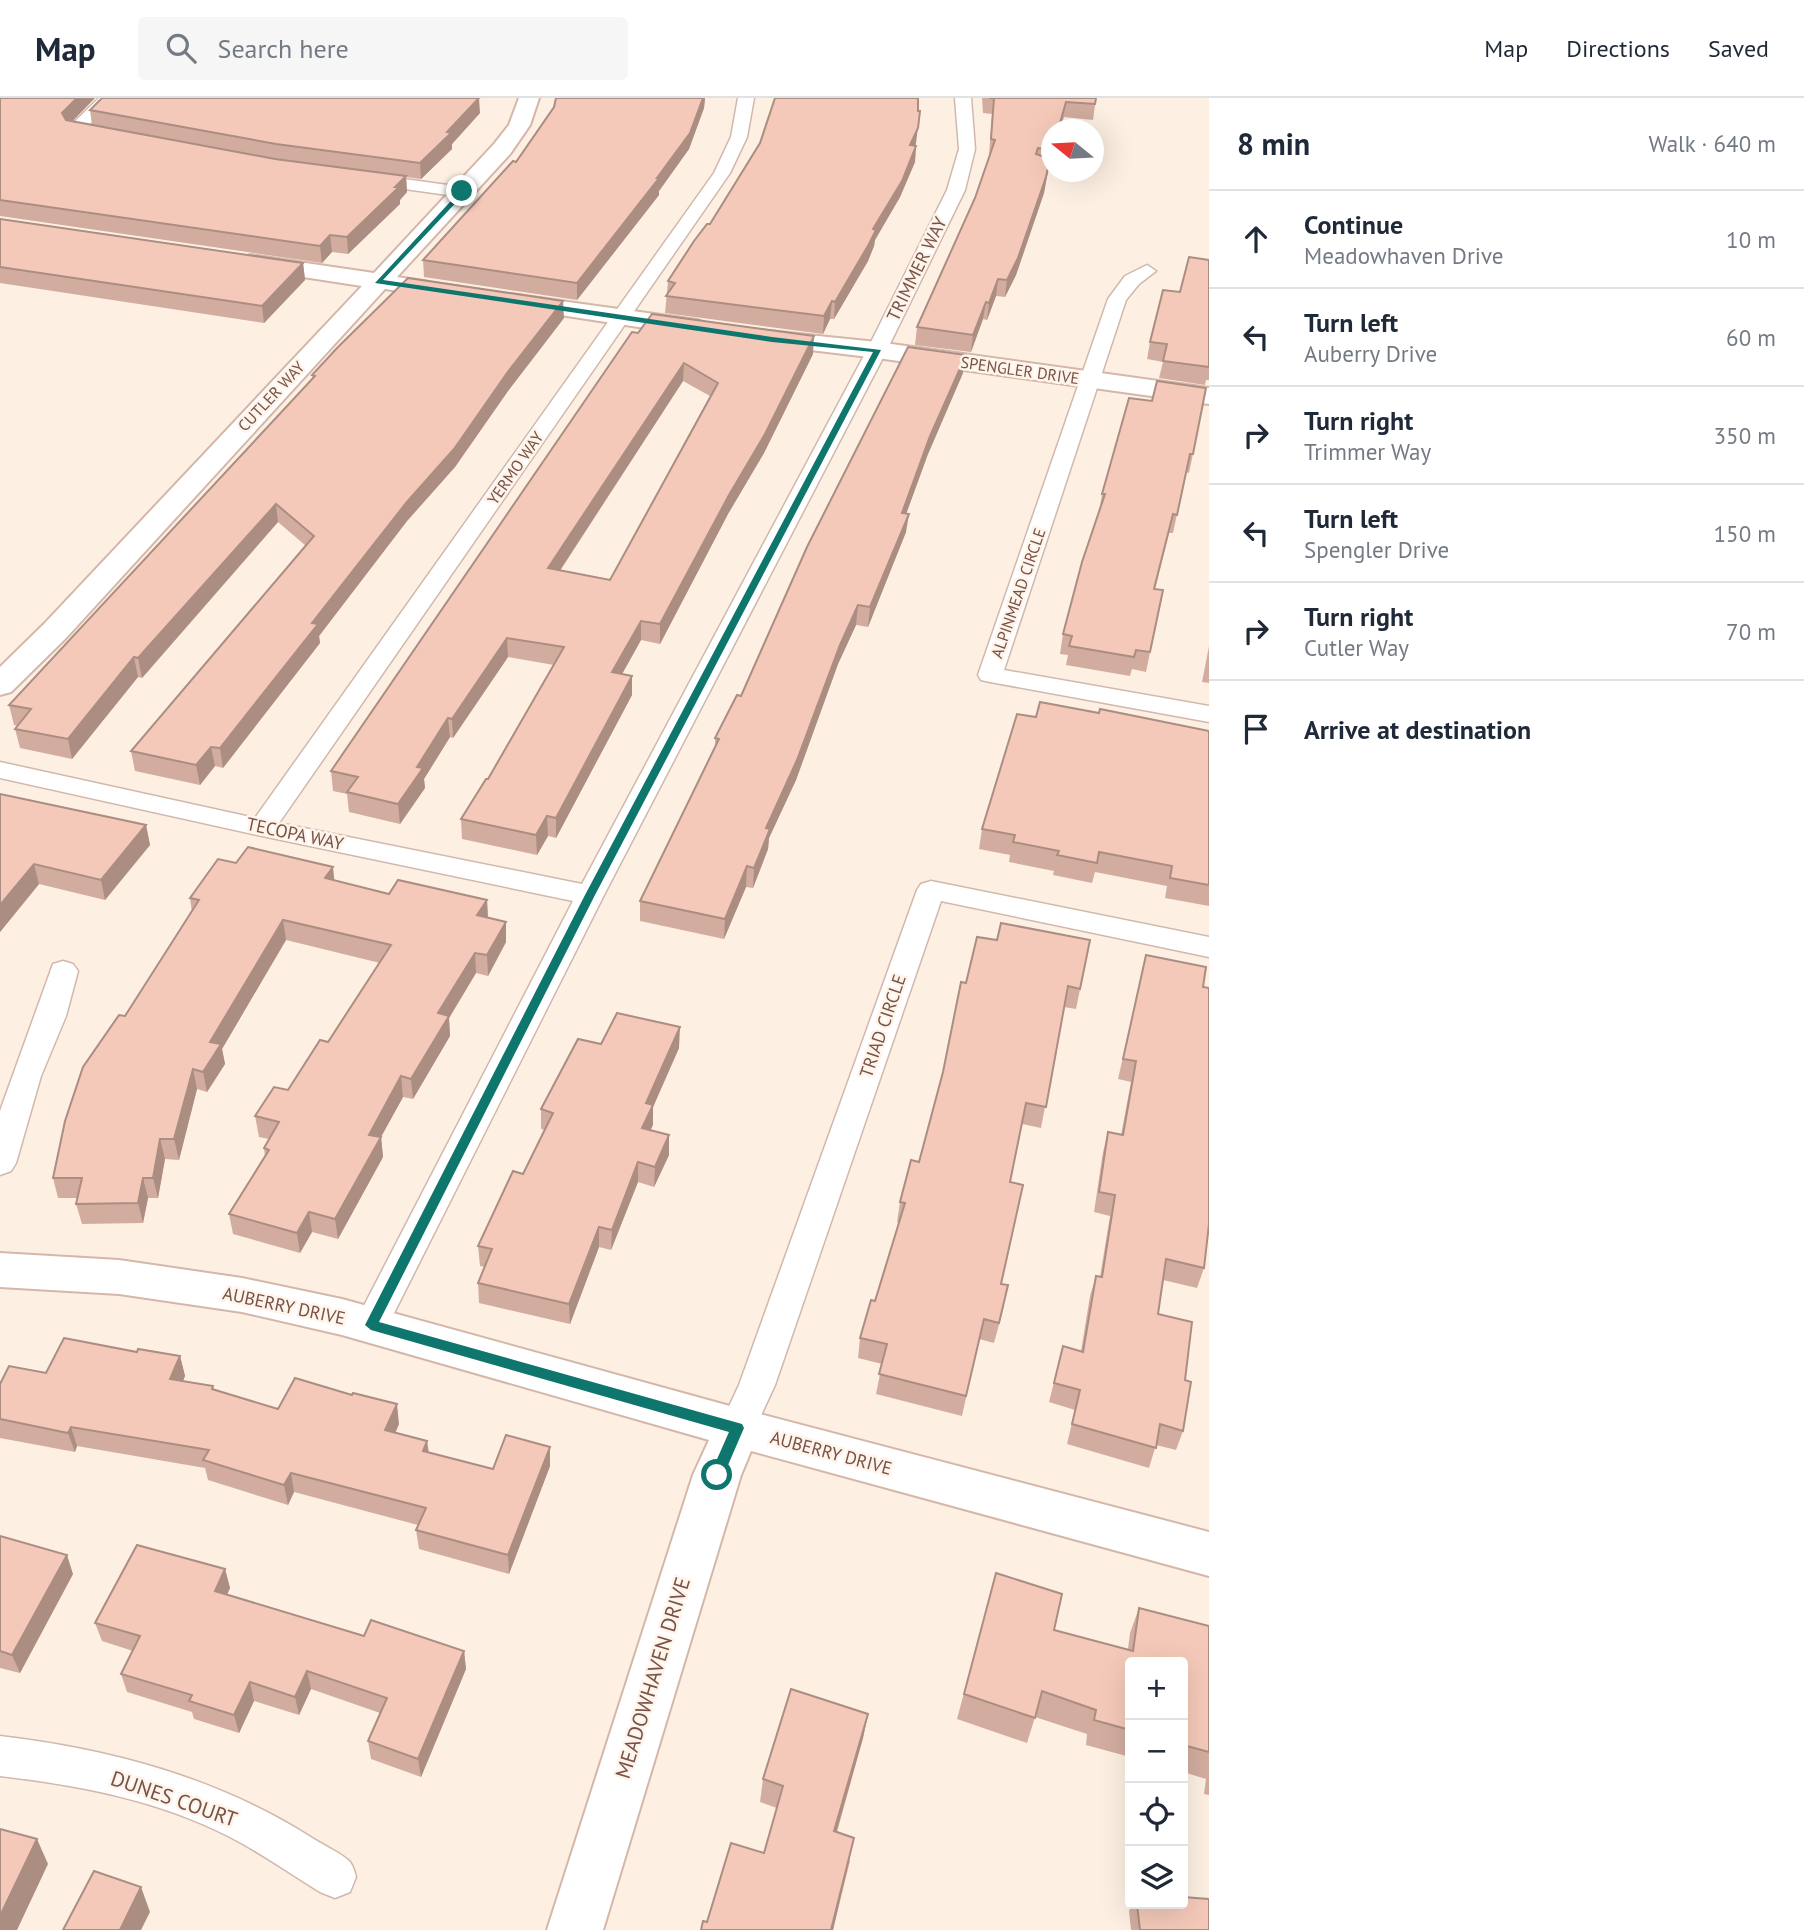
<!DOCTYPE html>
<meta charset="utf-8">
<style>
body{margin:0;font-family:"PT Sans",sans-serif;background:#f6f6f7;color:#1f2937}
.controls{position:absolute;right:21px;bottom:21px;display:grid;overflow:hidden;border-radius:7px;box-shadow:0 7px 28px #0002}
.controls button{width:63px;height:63px;display:grid;place-items:center;padding:0;border:0;border-bottom:2px solid #e0e1e3;background:#fff;color:#1f2937;font:35px sans-serif}
.compass{position:absolute;left:1041px;top:21px;width:63px;height:63px;border-radius:50%;background:#fff;box-shadow:0 7px 28px #0002;rotate:288deg}
.stop{position:absolute;width:21px;height:21px;margin:-16px;border:5px solid #0f766e;border-radius:50%;background:#fff}
.stop.end{background:#0f766e;border-color:#fff;box-shadow:0 2px 7px #0008}
.list{margin:0;padding:0;list-style:none}
h2{display:flex;justify-content:space-between;align-items:center;height:91px;margin:0;padding:0 28px;font-size:30px}
h2 small{font-size:23px;font-weight:400;color:#747a83}
.list li{display:grid;grid-template-columns:46px 1fr auto;gap:21px;align-items:center;box-sizing:border-box;height:98px;padding:0 28px;border-top:2px solid #e0e1e3}
.list b{display:block;font-size:26px;white-space:nowrap}
.list p{margin:0;font-size:23px;white-space:nowrap;color:#747a83}
.list em{font-size:23px;font-style:normal;color:#747a83}
.icon{flex:none;width:38px;height:38px;fill:none;stroke:currentColor;stroke-width:2;stroke-linecap:round;stroke-linejoin:round}
.map{position:relative;flex:none;width:1209px;height:1832px;overflow:hidden}
header{display:flex;align-items:center;gap:42px;box-sizing:border-box;height:98px;padding:0 35px;background:#fff;border-bottom:2px solid #e0e1e3}
header strong{font-size:33px}
nav{display:flex;gap:38px;margin-inline-start:auto;font-size:24px}
.search{width:490px;height:63px;background:#f6f6f7;display:flex;align-items:center;gap:18px;box-sizing:border-box;padding:0 24px;border-radius:7px;color:#747a83;font-size:26px}
main{display:flex}
aside{flex:1;background:#fff}
.map>svg:first-child{display:block}
.lines{fill:none;stroke-linecap:round;stroke-linejoin:round}
.street-casing{stroke:#d1b8ac;stroke-width:3}
.secondary-casing{stroke:#d4b7a9;stroke-width:4}
.street{fill:#fff;fill-rule:evenodd}
.secondary{fill:#fff;fill-rule:evenodd}
.wall{fill:#d2ad9f;fill-rule:evenodd}
.shaded-wall{fill:#ab8d82}
.building{fill:#f4c9b9;stroke:#ab8d82;stroke-width:2;fill-rule:evenodd}
.route{fill:#0f766e}
.labels{text-anchor:middle;stroke-width:5;stroke-linejoin:round;paint-order:stroke}
.far-street-label{font-size:16px;fill:#775248;stroke:#fff4ea}
.street-label{font-size:18px;fill:#775248;stroke:#fff4ea}
.near-street-label{font-size:21px;fill:#775248;stroke:#fff4ea}
</style>
<header>
<strong>Map</strong>
<div class="search"><svg class="icon" aria-label="search" viewBox="0 0 24 24"><circle cx="10" cy="10" r="6"/><path d="M15 15l6 6"/></svg>Search here</div>
<nav><a>Map</a><a>Directions</a><a>Saved</a></nav>
</header>
<main>
<div class="map">
<svg width="1209" height="1832" viewBox="0 0 1209 1832">
<rect width="100%" height="100%" fill="#fdf0e3"/>
<g class="lines">
<g class="street-casing">
<g id="street">
<polygon points="99,0 116,0 87,29 111,34 113,37 111,40 105,42 69,35 67,32 69,29"/>
<polygon points="738,0 754,0 747,39 730,75 279,725 582,786 867,252 947,92 959,51 955,0 971,0 975,51 965,92 887,252 604,797 383,1237 371,1241 359,1237 354,1227 573,803 262,738 0,680 0,664 255,720 714,75 731,39"/>
<polygon points="368,76 462,89 471,94 462,99 362,85 359,81"/>
<polygon points="1147,167 1156,173 1139,186 1126,202 1004,572 1209,608 1209,624 990,584 981,582 978,577 1108,201 1125,178"/>
<polygon points="931,783 1209,839 1209,859 941,803 775,1287 750,1341 737,1345 724,1341 719,1330 739,1287 917,792 921,786"/>
<polygon points="63,863 73,866 78,873 66,918 41,978 16,1065 11,1073 0,1077 0,1013 53,866"/>
<path d="M0 1638C110 1651 215 1679 309 1738 319 1745 343 1756 350 1764 353 1768 355 1775 356 1779L350 1794 335 1800 320 1794C289 1775 260 1754 228 1738 157 1702 78 1687 0 1678Z"/>
</g>
</g>
<g class="secondary-casing">
<g id="secondary">
<polygon points="519,0 539,0 530,27 510,56 397,179 460,189 463,194 460,199 451,201 385,191 66,540 11,594 0,597 0,569 44,526 362,188 251,171 243,169 239,164 243,159 251,157 374,175 494,46 509,27"/>
<polygon points="511,196 697,222 706,225 710,230 706,235 697,238 502,208 499,203 502,198"/>
<polygon points="760,232 877,244 1209,290 1209,306 877,260 751,245 747,240 751,235"/>
<polygon points="0,1155 119,1162 242,1180 342,1201 737,1310 1209,1434 1209,1478 751,1353 741,1377 603,1832 547,1832 693,1377 709,1342 342,1237 242,1214 119,1196 0,1189"/>
</g>
</g>
<use href="#street" class="street"/>
<use href="#secondary" class="secondary"/>
</g>
<g class="wall">
<polygon points="0,0 72,23 92,27 90,12 480,15 452,46 452,51 421,81 406,79 407,94 400,102 400,106 348,156 332,154 322,165 0,118"/>
<polygon points="556,0 705,0 704,10 689,51 659,93 659,97 577,202 424,179 423,162 516,64 554,9"/>
<polygon points="982,0 1096,0 1093,22 1064,19 1060,32 1052,32 1052,63 1050,68 1049,67 1044,95 1016,177 1005,199 996,198 987,222 983,221 971,254 915,247 917,229 975,100 990,57 989,57 992,16 983,15"/>
<polygon points="916,45 915,64 900,99 875,142 874,148 868,163 834,221 830,221 823,236 665,215 668,183 710,126"/>
<polygon points="0,121 303,165 305,182 264,225 0,185"/>
<polygon points="1209,162 1209,282 1206,282 1205,287 1159,280 1163,264 1147,261 1150,244 1180,194"/>
<polygon points="564,220 508,293 455,369 407,423 319,538 320,545 223,670 215,668 200,687 135,673 131,653 306,448 278,424 142,580 138,579 72,661 20,650 15,631 18,628 14,627 9,607 313,280 312,277"/>
<path d="M632 234 813 256 764 355 728 416 660 546 641 542 622 576 632 597 556 740 548 738 537 757 462 741 461 721 488 681 554 567 508 559 453 640 450 639 424 681 425 690 400 726 349 714 347 696 333 693 331 673ZM683 283 710 298 610 482 560 473Z"/>
<polygon points="963,275 928,356 906,415 906,434 868,529 856,527 838,566 796,682 769,740 768,751 753,790 746,789 724,841 640,823 640,803 715,649 715,640 741,598"/>
<polygon points="1129,300 1193,356 1189,375 1186,374 1173,435 1169,435 1155,491 1163,492 1146,574 1132,571 1130,578 1066,567 1068,557 1060,556 1063,536 1099,415 1102,396"/>
<polygon points="1209,548 1209,585 1202,584"/>
<polygon points="1099,615 1209,633 1209,808 1165,800 1167,788 1095,774 1092,785 1053,777 1054,773 1009,764 1010,757 979,751 982,731 1036,619"/>
<polygon points="0,696 146,727 150,747 105,802 39,786 0,834"/>
<polygon points="236,765 334,783 389,796 487,802 488,820 506,824 506,844 488,878 476,875 449,920 450,938 413,1001 403,999 381,1039 383,1059 338,1141 312,1134 300,1155 233,1136 229,1116 265,1059 264,1050 269,1041 259,1039 255,1018 288,992 328,944 380,865 286,842 222,951 225,966 207,994 197,991 179,1062 165,1061 158,1100 148,1100 143,1125 82,1126 76,1106 77,1100 58,1100 53,1080 125,918 192,814 190,800"/>
<polygon points="997,842 1090,842 1076,911 1064,909 1041,1030 1022,1026 1010,1084 1001,1186 1004,1208 994,1245 979,1241 962,1318 876,1296 882,1266 858,1260 860,1240 875,1203 899,1125 897,1124 900,1104 919,1064 966,885"/>
<polygon points="1146,857 1203,889 1204,1170 1197,1190 1163,1182 1158,1216 1185,1282 1183,1333 1176,1352 1156,1347 1149,1370 1067,1346 1075,1312 1049,1304 1063,1248 1081,1253 1090,1198 1096,1178 1100,1179 1110,1118 1094,1114 1103,1054 1108,1034 1121,1037 1131,984 1118,981"/>
<polygon points="601,946 679,950 653,1009 653,1027 650,1032 669,1037 669,1057 654,1089 638,1084 611,1152 599,1149 570,1226 479,1205 478,1185 485,1169 480,1168 478,1148 523,1076 545,1032 541,1031 541,1011"/>
<polygon points="137,1254 180,1258 185,1278 183,1283 213,1288 214,1292 278,1311 399,1326 395,1335 427,1343 429,1354 493,1371 550,1349 550,1368 509,1476 419,1451 416,1432 418,1427 294,1394 288,1407 208,1382 205,1370 77,1348 75,1354 0,1340 0,1286"/>
<polygon points="0,1438 73,1476 20,1575 0,1570"/>
<polygon points="225,1471 230,1490 227,1497 364,1538 464,1553 466,1571 421,1679 371,1661 368,1643 380,1615 311,1591 299,1617 254,1603 239,1635 194,1621 192,1614 127,1594 121,1576 133,1553 102,1543 95,1525"/>
<polygon points="996,1475 1054,1532 1128,1551 1130,1535 1139,1510 1209,1528 1209,1697 1204,1696 1206,1681 1183,1674 1183,1564 1130,1564 1130,1659 1086,1647 1087,1636 1035,1619 1027,1645 957,1621"/>
<polygon points="868,1616 863,1640 837,1734 850,1763 833,1832 701,1832 764,1755 777,1710 760,1704 763,1681"/>
<polygon points="1132,1806 1183,1806 1209,1832 1131,1832 1129,1813"/>
</g>
<g class="shaded-wall">
<polygon points="77,0 95,0 65,31 62,15"/>
<polygon points="479,0 480,15 452,46 452,51 421,81 420,65"/>
<polygon points="703,0 705,0 704,10 689,51 659,93 659,97 577,202 577,185 657,80"/>
<polygon points="1066,4 1060,32 1058,32"/>
<polygon points="920,13 916,45 909,63 910,47"/>
<polygon points="916,48 915,64 900,99 875,142 874,148 868,163 834,221 835,204"/>
<polygon points="1050,61 1044,95 1016,177 1005,199 1007,182"/>
<polygon points="406,78 407,94 400,102 400,106 348,156 347,139"/>
<polygon points="330,137 332,154 322,165 320,148"/>
<polygon points="303,165 305,182 264,225 262,208"/>
<polygon points="998,181 996,198 987,222 989,205"/>
<polygon points="563,203 564,220 508,293 455,369 407,423 319,538 320,545 223,670 220,650 312,525"/>
<polygon points="832,203 830,221 823,236 824,218"/>
<polygon points="986,204 983,221 971,254 973,237"/>
<polygon points="814,238 813,256 764,355 728,416 660,546 660,526"/>
<polygon points="966,257 963,275 928,356 900,433 902,415 930,338"/>
<polygon points="684,265 683,283 549,489 548,470"/>
<polygon points="276,406 278,424 142,580 138,560"/>
<polygon points="909,416 906,434 868,529 870,509"/>
<polygon points="858,507 856,527 838,566 796,682 769,740 768,751 753,790 754,770 766,730 840,547"/>
<polygon points="641,523 641,542 612,594 612,574"/>
<polygon points="507,540 508,559 453,640 452,621"/>
<polygon points="134,559 138,579 72,661 68,641"/>
<polygon points="632,578 632,597 556,740 556,720"/>
<polygon points="448,620 450,639 424,681 425,690 400,726 398,706 417,669"/>
<polygon points="211,649 215,668 200,687 196,667"/>
<polygon points="547,718 548,738 537,757 536,737"/>
<polygon points="146,727 150,747 105,802 101,782"/>
<polygon points="34,766 39,786 0,834 0,807"/>
<polygon points="747,768 746,789 724,841 725,821"/>
<polygon points="333,769 335,789 325,780"/>
<polygon points="487,802 488,822 477,817"/>
<polygon points="283,822 286,842 222,951 225,966 207,994 203,974 210,944"/>
<polygon points="506,824 506,844 488,878 487,857"/>
<polygon points="475,855 476,875 449,920 450,938 413,1001 411,981 438,915"/>
<polygon points="680,929 679,950 653,1009 653,1027 642,1050 642,1030 646,1005"/>
<polygon points="193,971 197,991 179,1062 174,1041"/>
<polygon points="401,978 403,999 371,1057 369,1037"/>
<polygon points="669,1037 669,1057 654,1089 655,1069"/>
<polygon points="381,1039 383,1059 338,1141 335,1121"/>
<polygon points="160,1041 165,1061 158,1100 153,1080"/>
<polygon points="638,1064 638,1084 611,1152 612,1132"/>
<polygon points="143,1080 148,1100 143,1125 138,1105"/>
<polygon points="309,1114 312,1134 300,1155 297,1135"/>
<polygon points="599,1129 599,1149 570,1226 569,1206"/>
<polygon points="180,1258 185,1278 175,1301 170,1281"/>
<polygon points="397,1306 399,1326 388,1352 385,1332"/>
<polygon points="71,1329 77,1348 75,1354 68,1335"/>
<polygon points="427,1343 429,1363 423,1353"/>
<polygon points="550,1349 550,1368 509,1476 508,1457"/>
<polygon points="291,1375 294,1394 288,1407 284,1387"/>
<polygon points="67,1457 73,1476 20,1575 12,1557"/>
<polygon points="225,1471 230,1490 219,1512 215,1493"/>
<polygon points="464,1553 466,1571 421,1679 418,1661"/>
<polygon points="307,1573 311,1591 299,1617 295,1599"/>
<polygon points="250,1584 254,1603 239,1635 234,1617"/>
<polygon points="868,1616 863,1640 830,1756 834,1733"/>
<polygon points="854,1740 833,1832 831,1832"/>
<polygon points="37,1741 48,1766 17,1832 0,1832 0,1818"/>
<polygon points="141,1789 150,1814 141,1832 119,1832"/>
</g>
<g class="building">
<polygon points="0,0 77,0 62,15 66,22 275,61 406,78 395,89 399,89 347,139 330,137 320,148 0,102"/>
<polygon points="102,0 479,0 447,34 451,35 420,65 276,46 90,12"/>
<polygon points="556,0 703,0 690,35 657,80 659,80 577,185 423,162 513,63 516,64 554,9"/>
<polygon points="775,0 918,0 918,13 920,13 918,30 910,47 916,48 902,83 873,131 876,132 869,146 835,204 832,203 824,218 666,198 675,185 668,183 694,143 707,126 710,126 760,45"/>
<polygon points="989,0 1096,0 1095,6 1066,4 1058,32 1052,32 1052,51 1038,50 1036,56 1050,61 1046,79 1018,160 1007,182 998,181 989,205 986,204 973,237 917,229 975,100 995,42 991,41 994,0"/>
<polygon points="0,121 303,165 262,208 0,169"/>
<polygon points="1189,159 1209,162 1209,269 1163,263 1167,246 1150,244 1163,192 1180,194"/>
<polygon points="408,180 563,203 507,275 454,351 406,405 312,525 318,526 220,650 211,649 196,667 131,653 314,438 276,406 138,560 134,559 68,641 15,631 31,611 9,607 315,278 312,277 338,249"/>
<path d="M652 216 814 238 765 336 729 397 660 526 641 523 612 574 632 578 556 720 547 718 536 737 461 721 486 681H488L564 549 507 540 452 621 448 620 417 669 423 670 398 706 347 694 358 679 331 673 632 234 638 235ZM684 265 718 285 610 482 548 470Z"/>
<polygon points="908,249 966,257 930,338 902,415 909,416 870,509 858,507 840,547 797,662 766,730 770,731 754,770 747,768 725,821 640,803 719,641 715,640 737,597 741,598 807,449"/>
<polygon points="1157,283 1206,290 1193,356 1190,356 1177,417 1173,416 1154,491 1163,492 1150,554 1136,552 1134,559 1069,548 1072,538 1063,536 1082,464 1105,396 1102,396 1129,300 1152,303"/>
<polygon points="1040,604 1099,615 1100,611 1209,633 1209,787 1170,780 1172,768 1099,754 1097,765 1057,757 1059,753 1013,744 1015,737 982,731 1017,616 1036,619"/>
<polygon points="0,696 146,727 101,782 34,766 0,807"/>
<polygon points="248,749 333,769 325,780 389,796 398,782 487,802 477,817 506,824 487,857 475,855 438,915 449,918 411,981 401,978 369,1037 381,1039 335,1121 309,1114 297,1135 229,1116 269,1052 264,1050 279,1024 255,1018 274,989 288,992 320,942 328,944 391,847 283,822 210,944 221,946 203,974 193,971 174,1041 160,1041 153,1080 143,1080 138,1105 76,1106 82,1080 53,1080 65,1023 83,969 119,917 125,918 199,802 190,800 218,761 236,765"/>
<polygon points="1001,825 1090,842 1080,891 1068,888 1046,1009 1026,1005 1010,1084 1023,1087 1001,1186 1008,1187 999,1225 984,1221 966,1298 879,1276 887,1246 860,1240 871,1202 875,1203 905,1105 900,1104 911,1062 919,1064 943,974 961,884 966,885 977,839 997,842"/>
<polygon points="1146,857 1206,869 1203,889 1209,890 1209,1126 1204,1170 1166,1161 1158,1216 1192,1224 1185,1282 1191,1284 1183,1333 1160,1326 1156,1350 1072,1326 1080,1292 1054,1285 1063,1248 1083,1254 1096,1178 1102,1179 1115,1097 1099,1094 1108,1034 1123,1037 1136,963 1123,961"/>
<polygon points="617,915 680,929 646,1005 653,1007 642,1030 669,1037 655,1069 638,1064 612,1132 599,1129 569,1206 478,1185 492,1151 478,1148 513,1073 523,1076 553,1015 541,1011 578,941 601,946"/>
<polygon points="64,1240 137,1254 138,1251 180,1258 170,1281 213,1288 212,1291 278,1311 295,1280 352,1297 353,1295 397,1306 385,1332 427,1343 423,1353 493,1371 506,1337 550,1349 508,1457 416,1432 426,1410 291,1375 284,1387 203,1362 209,1352 71,1329 68,1335 0,1321 0,1286 9,1268 46,1275"/>
<polygon points="0,1438 67,1457 12,1557 0,1553"/>
<polygon points="137,1447 225,1471 215,1493 364,1538 371,1522 464,1553 418,1661 368,1643 387,1600 307,1573 295,1599 250,1584 234,1617 189,1603 192,1597 121,1576 140,1538 95,1525"/>
<polygon points="996,1475 1062,1496 1054,1532 1133,1553 1139,1510 1209,1528 1209,1654 1183,1647 1183,1564 1130,1564 1130,1632 1094,1622 1096,1612 1042,1593 1035,1620 964,1596"/>
<polygon points="791,1591 868,1616 834,1733 854,1740 831,1832 701,1832 703,1823 707,1824 731,1745 764,1755 783,1688 763,1681"/>
<polygon points="0,1731 37,1741 0,1818"/>
<polygon points="94,1773 141,1789 120,1832 63,1832"/>
<polygon points="1183,1799 1209,1801 1209,1832 1140,1832 1137,1806 1183,1806"/>
</g>
<polygon class="route" points="462,91 465,95 383,182 772,239 881,252 595,797 379,1224 742,1326 744,1330 722,1381 717,1383 710,1377 729,1334 371,1232 365,1227 585,797 873,254 772,244 375,185"/>
<g class="labels">
<g class="far-street-label">
<text transform="translate(1020 272) rotate(8)" y="6">SPENGLER DRIVE</text>
<text transform="translate(271 298) rotate(-47)" y="6">CUTLER WAY</text>
<text transform="translate(515 370) rotate(-55)" y="6">YERMO WAY</text>
<text transform="translate(1018 495) rotate(-71)" y="6">ALPINMEAD CIRCLE</text>
</g>
<g class="street-label">
<text transform="translate(917 171) rotate(-64)" y="6">TRIMMER WAY</text>
<text transform="translate(295 736) rotate(12)" y="6">TECOPA WAY</text>
<text transform="translate(883 928) rotate(-71)" y="6">TRIAD CIRCLE</text>
<text transform="translate(284 1208) rotate(12)" y="6">AUBERRY DRIVE</text>
<text transform="translate(831 1355) rotate(15)" y="6">AUBERRY DRIVE</text>
</g>
<g class="near-street-label">
<text transform="translate(653 1580) rotate(-73)" y="7">MEADOWHAVEN DRIVE</text>
<text transform="translate(174 1701) rotate(19)" y="7">DUNES COURT</text>
</g>
</g>
</svg>
<div class="controls">
<button>+</button>
<button>−</button>
<button><svg class="icon" aria-label="locate" viewBox="0 0 24 24"><circle cx="12" cy="12" r="6"/><path d="M12 2v4M12 18v4M2 12h4M18 12h4"/></svg></button>
<button><svg class="icon" aria-label="layers" viewBox="0 0 24 24"><path d="M12 4l9 5-9 5-9-5zM3 14l9 5 9-5"/></svg></button>
</div>
<svg class="compass" viewBox="-18 -18 36 36"><path d="M0-13l5 13h-10z" fill="#e53935"/><path d="M0 13l5-13h-10z" fill="#747a83"/></svg>
<div class="stop" style="left:717px;top:1377px"></div>
<div class="stop end" style="left:462px;top:93px"></div>
</div>
<aside>
<h2>8 min<small>Walk · 640 m</small></h2>
<ul class="list">
<li><svg class="icon" aria-label="ahead" viewBox="0 0 24 24"><path d="M12 20V5M6 11l6-6 6 6"/></svg><div><b>Continue</b><p>Meadowhaven Drive</p></div><em>10 m</em></li>
<li><svg class="icon" aria-label="left" viewBox="0 0 24 24"><path d="M17 20v-9H6M10 6l-5 5 5 5"/></svg><div><b>Turn left</b><p>Auberry Drive</p></div><em>60 m</em></li>
<li><svg class="icon" aria-label="right" viewBox="0 0 24 24"><path d="M7 20v-9h11M14 6l5 5-5 5"/></svg><div><b>Turn right</b><p>Trimmer Way</p></div><em>350 m</em></li>
<li><svg class="icon" aria-label="left" viewBox="0 0 24 24"><path d="M17 20v-9H6M10 6l-5 5 5 5"/></svg><div><b>Turn left</b><p>Spengler Drive</p></div><em>150 m</em></li>
<li><svg class="icon" aria-label="right" viewBox="0 0 24 24"><path d="M7 20v-9h11M14 6l5 5-5 5"/></svg><div><b>Turn right</b><p>Cutler Way</p></div><em>70 m</em></li>
<li><svg class="icon" aria-label="arrive" viewBox="0 0 24 24"><path d="M6 21V4h12l-3 4 3 4H6"/></svg><div><b>Arrive at destination</b></div></li>
</ul>
</aside>
</main>
